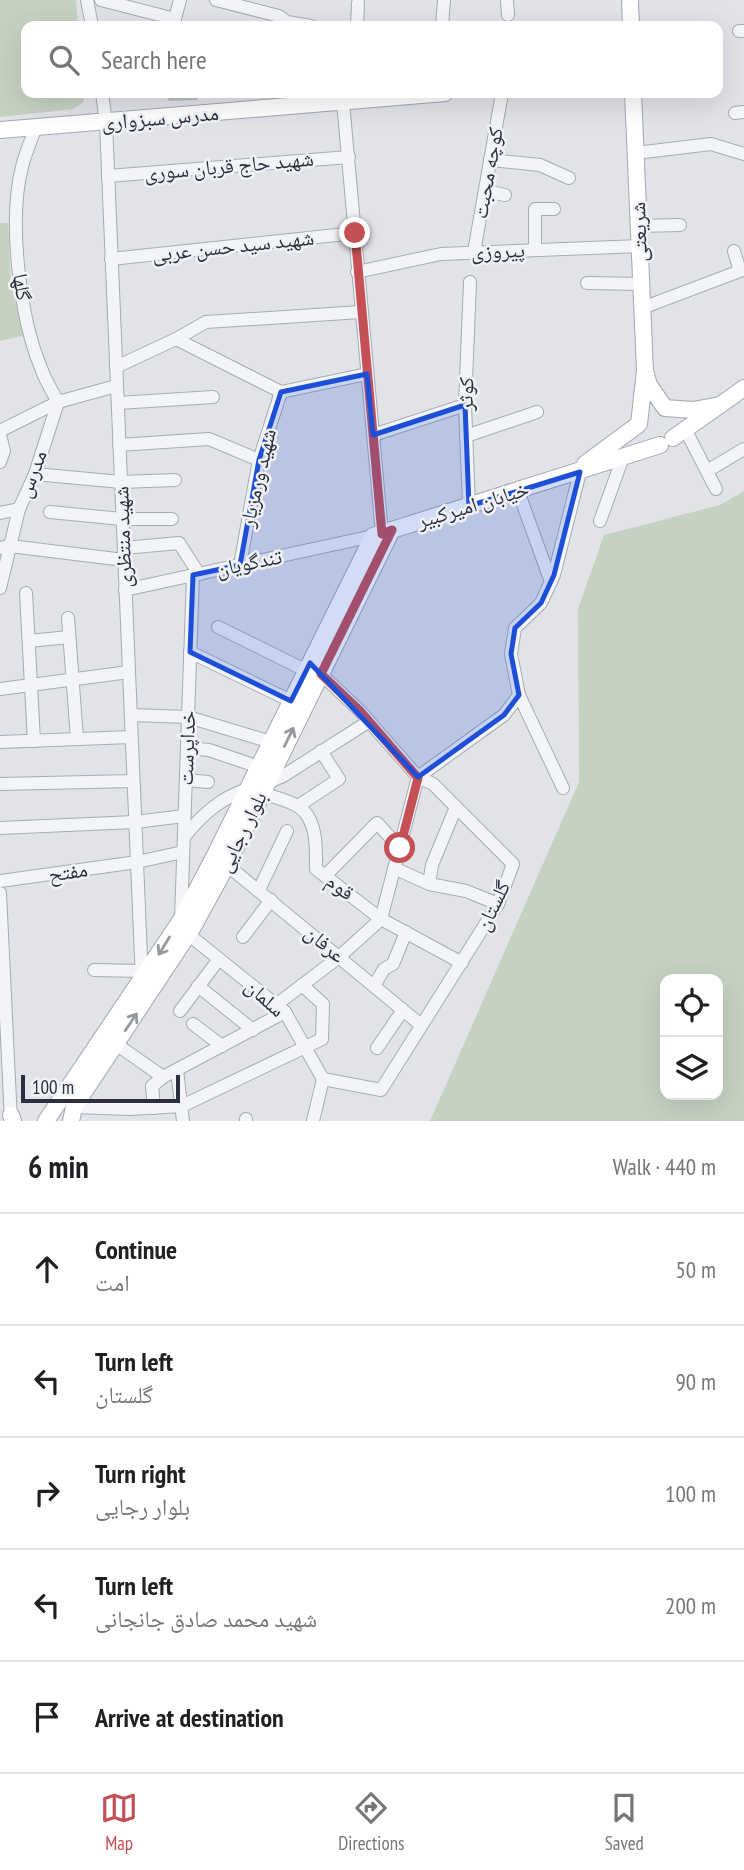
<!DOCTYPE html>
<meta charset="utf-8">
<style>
body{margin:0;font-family:"PT Sans Narrow","Noto Naskh Arabic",sans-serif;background:#f6f6f6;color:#202124}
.controls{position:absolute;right:21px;bottom:21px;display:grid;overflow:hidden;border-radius:14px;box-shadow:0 7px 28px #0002}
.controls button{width:63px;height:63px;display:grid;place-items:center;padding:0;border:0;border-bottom:2px solid #e0e0e0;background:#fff;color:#202124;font:35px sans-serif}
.scale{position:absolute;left:21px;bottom:18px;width:159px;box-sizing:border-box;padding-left:7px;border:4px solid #2a303f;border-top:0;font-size:19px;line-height:24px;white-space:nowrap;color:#2a303f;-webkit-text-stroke:5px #f0f2f6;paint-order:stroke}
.stop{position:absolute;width:21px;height:21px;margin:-16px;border:5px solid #c44f54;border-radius:50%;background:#fff}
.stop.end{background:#c44f54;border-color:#fff;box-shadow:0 2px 7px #0008}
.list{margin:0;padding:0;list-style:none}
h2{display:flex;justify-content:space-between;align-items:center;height:91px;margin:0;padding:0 28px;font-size:30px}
h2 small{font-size:23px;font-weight:400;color:#757577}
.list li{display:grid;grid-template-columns:46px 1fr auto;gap:21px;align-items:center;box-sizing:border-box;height:112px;padding:0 28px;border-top:2px solid #e0e0e0}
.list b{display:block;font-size:26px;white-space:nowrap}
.list p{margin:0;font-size:23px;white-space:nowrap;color:#757577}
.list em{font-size:23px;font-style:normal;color:#757577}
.icon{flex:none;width:38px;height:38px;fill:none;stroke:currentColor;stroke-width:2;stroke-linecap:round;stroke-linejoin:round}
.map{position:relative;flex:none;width:744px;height:1121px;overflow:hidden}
.search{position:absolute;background:#fff;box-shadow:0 7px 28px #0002;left:21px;right:21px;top:21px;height:77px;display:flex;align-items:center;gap:18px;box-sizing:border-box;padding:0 24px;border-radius:14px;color:#757577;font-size:26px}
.sheet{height:651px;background:#fff}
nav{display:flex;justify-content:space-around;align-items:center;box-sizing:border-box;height:98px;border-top:2px solid #e0e0e0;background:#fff;font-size:19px;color:#757577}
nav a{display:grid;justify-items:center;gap:4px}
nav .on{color:#c44f54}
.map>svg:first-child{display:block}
.green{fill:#c5d2c2;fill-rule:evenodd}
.building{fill:#b8bcc5}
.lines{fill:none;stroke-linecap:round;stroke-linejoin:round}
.minor-casing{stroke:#a6aab2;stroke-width:14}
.major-casing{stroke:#a1a6b3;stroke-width:18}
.minor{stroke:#f3f4f7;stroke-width:12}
.major{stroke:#fff;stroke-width:16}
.oneway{stroke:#94989f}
.route{stroke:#c44f54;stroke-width:9}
.marked{fill:#1d4ed8;fill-opacity:0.2;stroke:#1d4ed8;stroke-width:5;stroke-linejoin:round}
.labels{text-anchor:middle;stroke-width:5;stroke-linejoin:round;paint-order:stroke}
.street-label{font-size:21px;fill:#2a303f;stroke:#f0f2f6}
</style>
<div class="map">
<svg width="744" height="1121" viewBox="0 0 744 1121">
<rect width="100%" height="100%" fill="#e1e3e8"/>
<g class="green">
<polygon points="0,0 76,0 78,26 26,26 26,93 83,93 84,102 73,109 0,117"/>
<polygon points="0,223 8,223 11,283 23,336 0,341"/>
<path d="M744 491V1121H430L579 782 578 609 604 535 720 505ZM718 979V1095H665V979Z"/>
</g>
<polygon class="building" points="170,93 196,93 197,100 168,101"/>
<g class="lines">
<g class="minor-casing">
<g id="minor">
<polyline points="87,0 92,26"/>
<polyline points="101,0 175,19"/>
<polyline points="216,0 279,16 287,22 311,26"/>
<polyline points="507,0 508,15"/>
<polyline points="173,26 180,0"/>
<polyline points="357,26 358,3"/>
<polyline points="442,26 444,0"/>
<polyline points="739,31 744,31"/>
<polyline points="102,93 106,123 142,981"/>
<polyline points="345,93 343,102 382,534"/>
<polyline points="735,113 744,112"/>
<polyline points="636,153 711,144 744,154"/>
<polyline points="490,160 540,165 569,178"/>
<polyline points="108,176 349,157"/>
<polyline points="485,191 505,195"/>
<polyline points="639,226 680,225"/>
<polyline points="535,250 535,209 554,209"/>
<polyline points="474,252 502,93"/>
<polyline points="111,259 355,233"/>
<polyline points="357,272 441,254 640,246"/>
<polyline points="587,283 641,284"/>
<polyline points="642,308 740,271 734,251"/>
<polyline points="176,339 281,392 367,374"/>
<polyline points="116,367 176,339 206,322 361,312"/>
<polyline points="118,403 213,397"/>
<polyline points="685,429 716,489"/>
<polyline points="0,431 58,402 116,386"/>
<polyline points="0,435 4,451 0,462"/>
<polyline points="373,435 465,405"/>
<polyline points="466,436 537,412"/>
<polyline points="119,445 209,439 259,460"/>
<polyline points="707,471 744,449"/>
<polyline points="35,474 121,482 175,480"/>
<polyline points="518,491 551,582"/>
<polyline points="469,506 465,405 470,282"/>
<polyline points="50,512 122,519 172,519"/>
<polyline points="0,513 19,509"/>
<polyline points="600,521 623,457"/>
<polyline points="0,548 10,546 124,560"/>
<polyline points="124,548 179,543 199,574"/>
<polyline points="240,565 259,460 281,392"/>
<path d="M0 588 19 509 35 474 58 402C52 391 45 380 41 368 20 318 8 221 22 167 25 154 31 140 36 127"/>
<polyline points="125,590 373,536"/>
<polyline points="26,593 34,741"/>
<polyline points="68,618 77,739"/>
<polyline points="218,627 307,671"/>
<polyline points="29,641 69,637"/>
<polyline points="190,652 291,701"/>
<polyline points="321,674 360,711 418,777 433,784 513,864 498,904 381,1090 323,1079"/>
<polyline points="0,689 129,672"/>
<polyline points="519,695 563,788"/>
<polyline points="131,715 188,717 271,742"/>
<polyline points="0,742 131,737"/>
<polyline points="187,748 209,750 259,767"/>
<polyline points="186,780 208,782"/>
<polyline points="267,783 283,776 368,722"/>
<polyline points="0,784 133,781"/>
<path d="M262 793C273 797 289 800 299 807 318 820 316 850 316 869L381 919 462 963"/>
<polyline points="298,806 339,779 321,751"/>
<polyline points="0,828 135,822 184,816"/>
<path d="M184 837C202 815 220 798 248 789"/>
<polyline points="227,865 421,1025"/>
<polyline points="394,868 429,884 466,891 498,904"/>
<polyline points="325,876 377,823 400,848"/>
<polyline points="0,881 137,862 183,852"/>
<polyline points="429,884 432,865 456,807"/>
<polyline points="259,890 287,831"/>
<polyline points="0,893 11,1121"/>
<polyline points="181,918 193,575"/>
<polyline points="188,934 285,1012 323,1079"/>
<polyline points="243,937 271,900"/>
<polyline points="94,970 141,971"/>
<polyline points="198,986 253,1030"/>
<polyline points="374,986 384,969 393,964 406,932"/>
<polyline points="276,1005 339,957 381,919 418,777 504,715 519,695 511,654 515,628 541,603 554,575 580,472"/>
<polyline points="180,1011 219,959"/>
<polyline points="193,1024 222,1046"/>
<polyline points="116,1044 163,1077 152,1086 154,1108"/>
<polyline points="377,1048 403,1010"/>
<polyline points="177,1070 183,1121"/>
<polyline points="163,1077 285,1012"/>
<polyline points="74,1107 130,1109 182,1106 322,1039 323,1004 302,985"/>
<polyline points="246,1119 246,1121"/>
<polyline points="313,1121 323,1079"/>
</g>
</g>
<g class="major-casing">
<g id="major">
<polyline points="630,0 631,26"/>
<polyline points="633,93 645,371"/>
<polyline points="0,130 445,93"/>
<polyline points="720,405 744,388"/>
<polyline points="585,464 639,424 645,371 649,385 665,408 693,410 720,405 673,438"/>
<polyline points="11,1115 13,1121"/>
<polyline points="46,1121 181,920 215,855 373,536 660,445"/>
<polyline points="71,1121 74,1107 193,927 227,865 392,530"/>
</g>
</g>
<use href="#minor" class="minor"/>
<use href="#major" class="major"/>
</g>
<defs><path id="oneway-shaft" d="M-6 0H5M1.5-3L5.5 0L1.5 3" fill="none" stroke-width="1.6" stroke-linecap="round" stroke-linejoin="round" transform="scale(1.75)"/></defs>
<g class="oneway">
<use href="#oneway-shaft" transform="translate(289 737) rotate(-64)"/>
<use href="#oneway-shaft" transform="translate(164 946) rotate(122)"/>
<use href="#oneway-shaft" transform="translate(131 1022) rotate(-56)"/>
</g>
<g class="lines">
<polyline class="route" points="355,233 382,534 392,530 321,674 360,711 418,778 400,848"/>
</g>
<path class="marked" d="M367 374 373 435 465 405 469 506 580 472 554 575 541 603 515 628 511 654 519 695 504 715 418 777 310 663 291 701 190 652 193 575 240 565 259 460 281 392Z"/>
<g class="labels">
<g class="street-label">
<text transform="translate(160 118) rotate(-5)" y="7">مدرس سبزواری</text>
<text transform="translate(229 166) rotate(-5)" y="7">شهید حاج قربان سوری</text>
<text transform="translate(488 173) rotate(-80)" y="7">کوچه محبت</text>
<text transform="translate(639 232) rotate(-92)" y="7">شریعتی</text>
<text transform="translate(233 246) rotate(-6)" y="7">شهید سید حسن عربی</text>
<text transform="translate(498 251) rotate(-2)" y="7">پیروزی</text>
<text transform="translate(22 287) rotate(81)" y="7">گلها</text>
<text transform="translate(466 394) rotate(-89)" y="7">کوثر</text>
<text transform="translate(32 474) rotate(-69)" y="7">مدرس</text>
<text transform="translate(258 478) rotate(-77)" y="7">شهید ورمزیار</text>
<text transform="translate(473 505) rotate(-17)" y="7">خیابان امیرکبیر</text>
<text transform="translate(123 537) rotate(-92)" y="7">شهید منتظری</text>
<text transform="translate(249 563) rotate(-12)" y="7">تندگویان</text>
<text transform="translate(187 748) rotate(-88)" y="7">خداپرست</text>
<text transform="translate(242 832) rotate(-64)" y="7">بلوار رجایی</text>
<text transform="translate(68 872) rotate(-8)" y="7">مفتح</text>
<text transform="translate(340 887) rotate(37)" y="7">قوم</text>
<text transform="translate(493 906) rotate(-64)" y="7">گلستان</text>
<text transform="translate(325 944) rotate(40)" y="7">عرفان</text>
<text transform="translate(265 998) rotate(42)" y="7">سلمان</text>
</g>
</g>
</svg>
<div class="controls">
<button><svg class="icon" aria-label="locate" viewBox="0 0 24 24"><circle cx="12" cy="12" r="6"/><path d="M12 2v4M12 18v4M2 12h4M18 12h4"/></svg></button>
<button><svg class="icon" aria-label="layers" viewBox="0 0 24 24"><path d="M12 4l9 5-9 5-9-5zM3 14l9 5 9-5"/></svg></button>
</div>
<div class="scale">100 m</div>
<div class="stop" style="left:400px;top:848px"></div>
<div class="stop end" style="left:355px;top:233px"></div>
<div class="search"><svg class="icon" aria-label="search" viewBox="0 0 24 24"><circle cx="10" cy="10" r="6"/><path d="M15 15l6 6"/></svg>Search here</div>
</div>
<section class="sheet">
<h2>6 min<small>Walk · 440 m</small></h2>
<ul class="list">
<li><svg class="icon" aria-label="ahead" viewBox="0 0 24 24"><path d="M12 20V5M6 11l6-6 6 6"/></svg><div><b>Continue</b><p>امت</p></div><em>50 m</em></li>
<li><svg class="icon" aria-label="left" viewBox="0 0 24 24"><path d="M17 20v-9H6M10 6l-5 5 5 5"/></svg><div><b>Turn left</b><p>گلستان</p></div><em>90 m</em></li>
<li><svg class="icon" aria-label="right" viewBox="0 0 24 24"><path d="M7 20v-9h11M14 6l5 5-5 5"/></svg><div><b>Turn right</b><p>بلوار رجایی</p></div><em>100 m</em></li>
<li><svg class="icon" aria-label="left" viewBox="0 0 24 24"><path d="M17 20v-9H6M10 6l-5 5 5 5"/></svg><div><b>Turn left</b><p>شهید محمد صادق جانجانی</p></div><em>200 m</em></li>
<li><svg class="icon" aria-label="arrive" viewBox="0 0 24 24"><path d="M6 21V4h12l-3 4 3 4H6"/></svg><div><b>Arrive at destination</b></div></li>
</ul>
</section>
<nav>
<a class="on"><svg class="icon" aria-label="map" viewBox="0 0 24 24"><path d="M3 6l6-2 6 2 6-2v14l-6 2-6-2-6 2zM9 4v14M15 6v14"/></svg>Map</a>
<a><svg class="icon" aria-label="directions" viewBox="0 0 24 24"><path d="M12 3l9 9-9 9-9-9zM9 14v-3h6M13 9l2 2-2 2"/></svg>Directions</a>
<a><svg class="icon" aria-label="saved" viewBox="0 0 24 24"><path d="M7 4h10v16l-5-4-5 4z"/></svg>Saved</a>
</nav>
